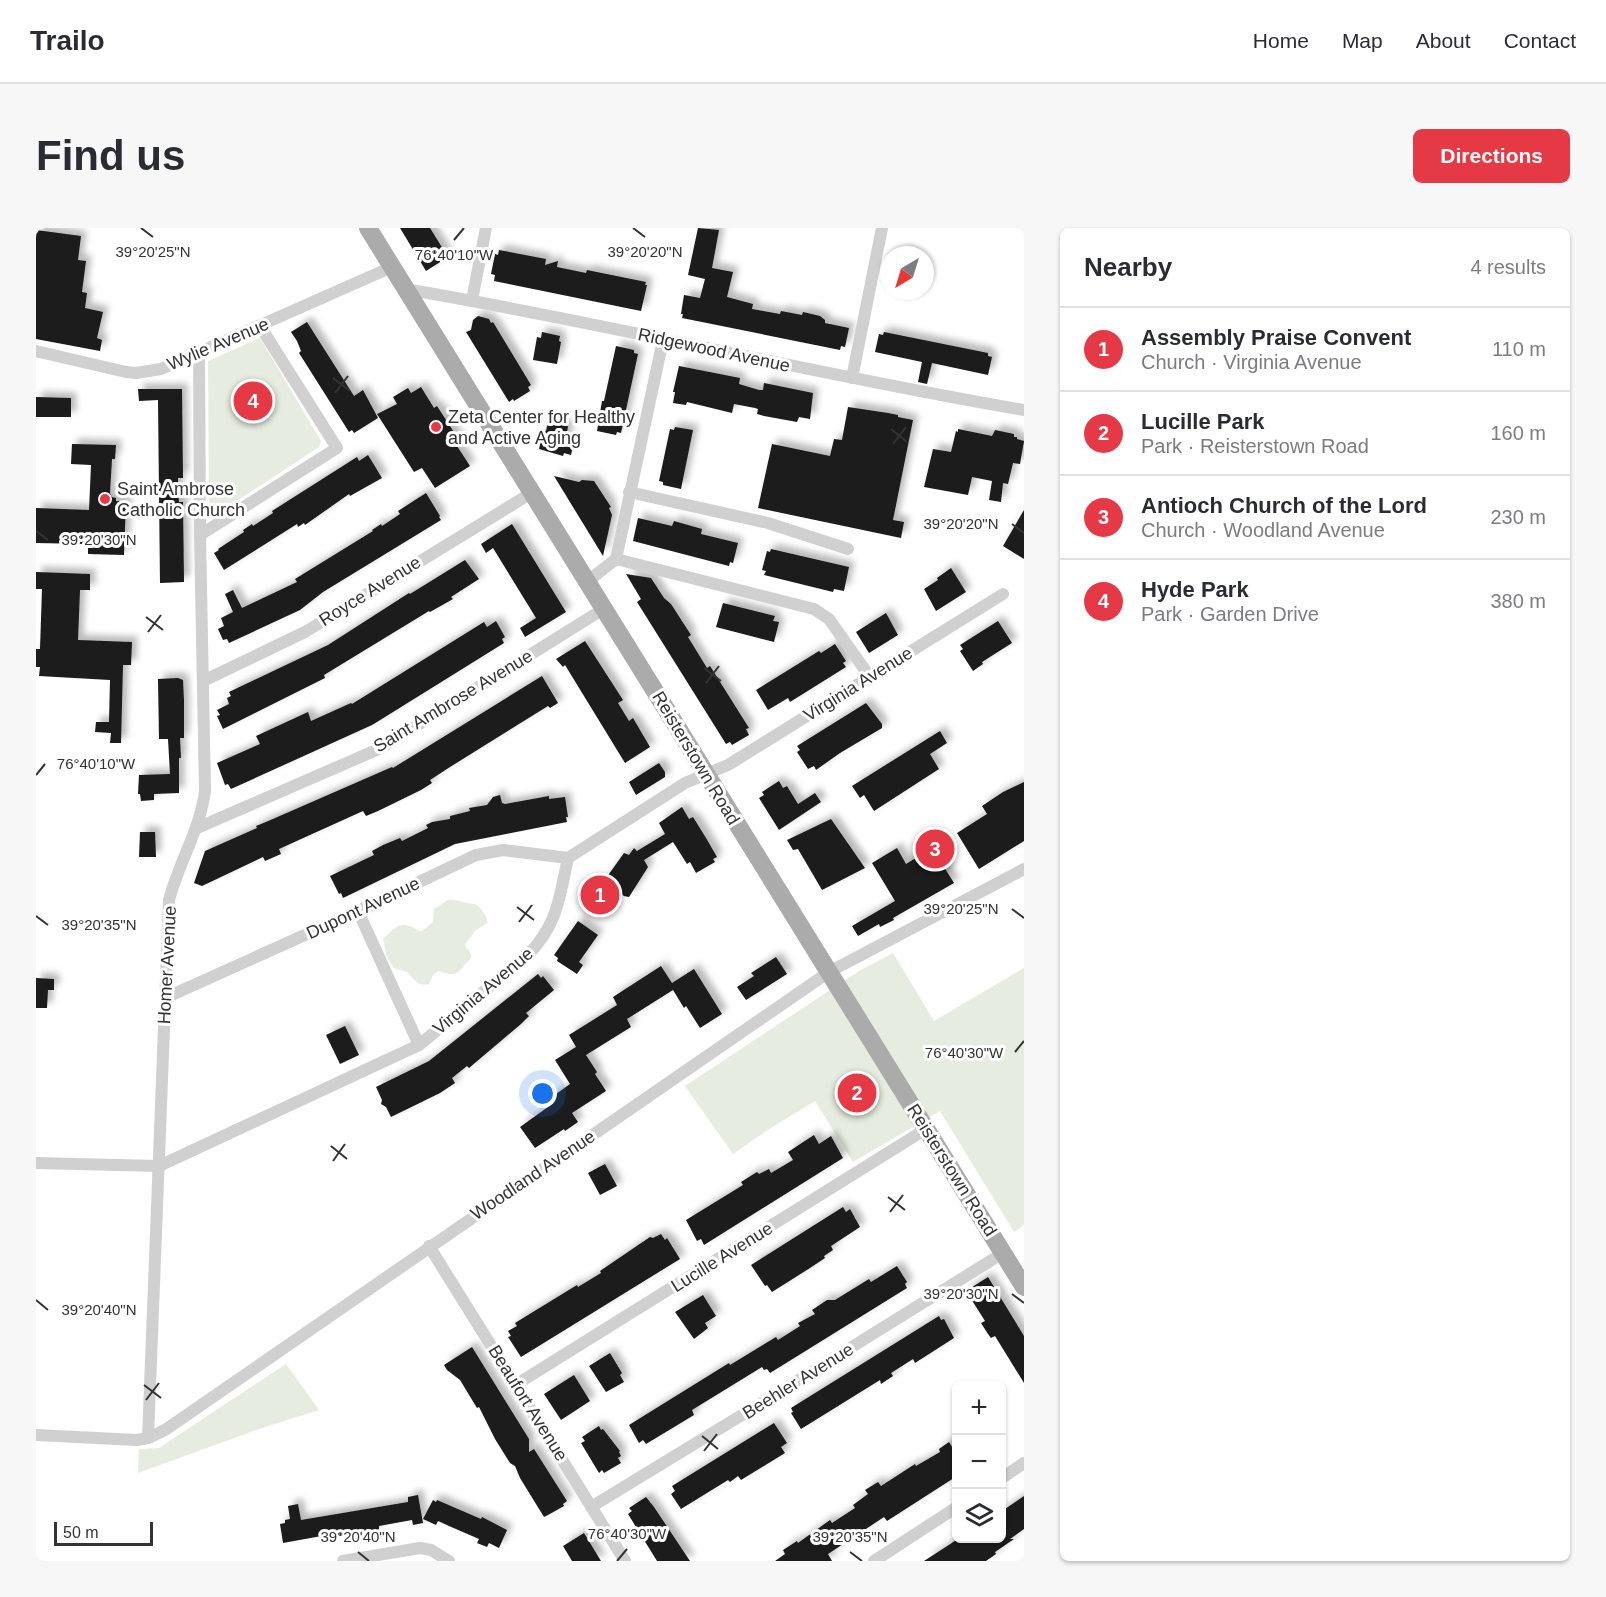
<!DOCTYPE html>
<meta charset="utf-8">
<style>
body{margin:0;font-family:Helvetica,sans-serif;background:#f7f7f7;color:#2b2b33}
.controls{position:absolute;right:18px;bottom:18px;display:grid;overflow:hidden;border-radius:9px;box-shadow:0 2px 4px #0004}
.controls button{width:54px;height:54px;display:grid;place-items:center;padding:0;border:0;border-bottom:2px solid #e1e1e2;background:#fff;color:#2b2b33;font:30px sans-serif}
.compass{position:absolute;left:844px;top:18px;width:54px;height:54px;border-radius:50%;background:#fff;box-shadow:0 2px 4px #0004;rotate:218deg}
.scale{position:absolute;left:18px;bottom:15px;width:99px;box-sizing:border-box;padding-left:6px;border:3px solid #333;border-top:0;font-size:16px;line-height:21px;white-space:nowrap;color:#333;-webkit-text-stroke:4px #fff;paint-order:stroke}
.you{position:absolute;left:507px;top:866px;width:21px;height:21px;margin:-15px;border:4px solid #fff;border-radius:50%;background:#1a73e8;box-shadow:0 0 0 9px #1a73e833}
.badge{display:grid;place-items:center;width:39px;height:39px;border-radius:50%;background:#e63946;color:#fff;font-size:20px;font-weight:700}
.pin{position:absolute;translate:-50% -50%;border:3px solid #fff;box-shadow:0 2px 6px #0006}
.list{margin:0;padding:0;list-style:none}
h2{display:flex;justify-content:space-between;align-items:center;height:78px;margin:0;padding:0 24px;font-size:26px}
h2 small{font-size:20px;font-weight:400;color:#7c7c81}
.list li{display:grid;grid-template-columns:39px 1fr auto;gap:18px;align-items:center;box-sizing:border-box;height:84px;padding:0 24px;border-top:2px solid #e1e1e2}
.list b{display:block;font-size:22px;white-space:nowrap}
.list p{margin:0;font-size:20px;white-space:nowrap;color:#7c7c81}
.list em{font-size:20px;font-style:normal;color:#7c7c81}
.icon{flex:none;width:33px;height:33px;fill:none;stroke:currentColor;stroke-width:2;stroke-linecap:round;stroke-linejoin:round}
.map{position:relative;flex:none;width:988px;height:1333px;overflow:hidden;border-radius:9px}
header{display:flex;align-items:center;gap:36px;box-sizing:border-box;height:84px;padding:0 30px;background:#fff;border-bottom:2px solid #e1e1e2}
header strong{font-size:28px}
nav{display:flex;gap:33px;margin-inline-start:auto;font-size:21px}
.intro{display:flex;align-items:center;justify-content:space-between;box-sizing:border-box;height:144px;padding:0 36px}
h1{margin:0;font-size:42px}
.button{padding:15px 27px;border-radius:9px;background:#e63946;color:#fff;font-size:21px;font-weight:700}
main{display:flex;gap:36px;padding:0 36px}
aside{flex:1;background:#fff;border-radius:9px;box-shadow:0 2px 4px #0004}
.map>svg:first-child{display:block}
.green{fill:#e6ecdf}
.building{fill:#1a1a1a;filter:url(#shadow)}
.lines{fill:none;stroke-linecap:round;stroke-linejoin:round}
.street{stroke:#d0d0d0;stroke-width:12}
.primary{stroke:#ababab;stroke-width:18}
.ticks{fill:none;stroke:#333;stroke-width:2}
.poi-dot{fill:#e63946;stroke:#fff;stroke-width:2}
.labels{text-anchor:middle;stroke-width:6;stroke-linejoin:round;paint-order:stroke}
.street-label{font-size:18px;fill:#333;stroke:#fff}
.poi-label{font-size:18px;fill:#333;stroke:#fff;text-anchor:start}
.ticks-label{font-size:15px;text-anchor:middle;fill:#333;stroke:#fff;stroke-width:6;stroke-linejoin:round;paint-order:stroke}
</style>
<header>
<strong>Trailo</strong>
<nav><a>Home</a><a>Map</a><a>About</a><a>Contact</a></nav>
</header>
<div class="intro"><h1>Find us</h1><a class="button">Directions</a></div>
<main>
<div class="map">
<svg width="988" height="1333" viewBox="0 0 988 1333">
<defs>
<filter id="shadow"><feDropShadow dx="5.5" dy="-5.5" stdDeviation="3" flood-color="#0004"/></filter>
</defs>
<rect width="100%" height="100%" fill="#fff"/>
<g class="green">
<polygon points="224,110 285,213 283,219 184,284 173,280 172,133"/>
<path d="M412 672C421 671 429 676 439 676 445 680 452 688 451 695L439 703 429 716 430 720C438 727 436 730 429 736 426 740 423 745 417 746 413 747 407 744 402 743L397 747 393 756C382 759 379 752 372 745 369 742 362 742 358 740L351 729 347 711C363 695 365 692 385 704L397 694 398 681Z"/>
<polygon points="857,725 898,793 988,740 988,997 978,1004 904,883 817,934 779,873 730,903 697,926 649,858 823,743"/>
<polygon points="250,1136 283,1182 223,1201 102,1245 103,1221 123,1220"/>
</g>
<g class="building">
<polygon points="364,0 394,0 412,29 390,43"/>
<polygon points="662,0 683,2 676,40 697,44 691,69 717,76 716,81 744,86 745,83 766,87 767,84 784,88 789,92 789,95 813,100 809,119 805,118 804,122 646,90 647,86 645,86 648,67 664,70 669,51 652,47"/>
<polygon points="0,2 45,8 42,32 50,33 46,64 51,65 49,80 67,84 61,110 66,112 64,123 0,111"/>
<polygon points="463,22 510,31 509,37 522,33 521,39 550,45 551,42 610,54 609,57 611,57 605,83 458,53 459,47 455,46 459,26 462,27"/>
<polygon points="442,88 453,91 455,95 457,94 495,157 492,159 494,163 478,173 477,171 473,174 430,104 435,102 437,92"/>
<polygon points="271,94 318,168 327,162 342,190 318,205 316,202 313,204 263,125 265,123 261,113 255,104"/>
<polygon points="506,104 524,108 523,113 525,114 521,136 497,132 501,109 505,110"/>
<polygon points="848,104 952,125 952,128 956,129 952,147 896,135 891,156 882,154 886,134 839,124 843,106 847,107"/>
<polygon points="580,118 598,122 598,125 602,126 585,205 581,204 580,207 561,203 566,173 568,173"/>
<polygon points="643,138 704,150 703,156 723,162 727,162 728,155 777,165 774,191 763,189 761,194 728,188 721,186 722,181 719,180 698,176 696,185 651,174 650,177 637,175 639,164 637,164"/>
<polygon points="385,159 398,180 401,178 425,215 421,218 434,238 399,260 386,240 378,244 341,186 361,176 357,169 372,160 375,165"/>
<polygon points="102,161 146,161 147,250 142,250 142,262 143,274 147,274 148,354 124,355 122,172 103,173"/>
<polygon points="0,169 35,170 35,189 0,189"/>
<polygon points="812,179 852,185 862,187 862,189 877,192 857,292 868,294 865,310 722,280 736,216 794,228 798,211 806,212"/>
<polygon points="512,194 532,198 530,211 538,213 535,227 528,225 527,228 503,221 507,202 510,203"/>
<polygon points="639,199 657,202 645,261 627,257 627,254 623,253 634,201 638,202"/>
<polygon points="922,201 956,208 959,202 978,206 978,209 981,209 981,211 988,213 984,236 977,235 972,256 967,255 965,274 953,272 956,253 936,249 932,267 888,259 897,221 915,224 920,203 922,204"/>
<polygon points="36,216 80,217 79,231 76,231 74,265 76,269 80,270 80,273 90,273 88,327 52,326 52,316 0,315 0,280 53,282 55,237 35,236"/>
<polygon points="332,227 346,250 314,268 313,266 269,297 268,295 262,299 261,296 188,342 178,325 183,322 182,321 208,304 207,302 216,296 217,298 237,285 236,283 321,229 323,233"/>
<polygon points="518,248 543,254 546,252 558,253 575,279 573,280 576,287 567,328"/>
<polygon points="390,265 404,288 403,289 405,292 287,364 264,382 193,415 191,411 187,412 182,401 188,398 185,390 197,384 189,366 197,362 206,380 261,354 259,351 337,303 336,302 345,296 346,298 364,286 362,283"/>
<polygon points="988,282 988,331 967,318"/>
<polygon points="602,290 636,298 638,293 666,301 665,306 702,315 697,335 694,334 693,338 597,313"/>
<polygon points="476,296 530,384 489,409 484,400 500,390 457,320 450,325 445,316"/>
<polygon points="735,321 813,339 808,363 798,361 797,364 728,347 730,343 726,342 731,323 734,324"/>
<polygon points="429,332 443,351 415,369 417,371 394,384 393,383 288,447 289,450 187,501 181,488 184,487 181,482 193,476 191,470 195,468 193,464 292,417 373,365 374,366"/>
<polygon points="915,340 930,364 900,383 888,361 902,352 901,350"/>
<polygon points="0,344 54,346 54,362 44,362 42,412 96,414 95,437 87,437 85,515 74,515 75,505 59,504 60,494 73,494 74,452 3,448 4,439 0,439 0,421 4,421 6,361 0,361"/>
<polygon points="590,346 615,350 628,370 635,376 655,407 652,409 671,440 674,438 713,500 710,501 713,507 696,517 694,514 690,516 601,374 605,371"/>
<polygon points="687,375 739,388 737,393 743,394 738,414 680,399"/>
<polygon points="850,385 862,407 833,425 820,404"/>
<polygon points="460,393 469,409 466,411 468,415 349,489 336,497 195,561 192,556 189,557 181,535 224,516 220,508 272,484 275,493 315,475 316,476 448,394 451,399"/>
<polygon points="962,393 976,415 946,434 947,436 937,443 924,423 927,421 924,417"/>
<polygon points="549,413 587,472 582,475 593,493 597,490 614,519 589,535 529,437 527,439 520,431"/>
<polygon points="799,416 810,433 807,435 810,439 754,474 752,470 732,482 720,462 783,423 785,425"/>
<polygon points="506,448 522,475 514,480 512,478 414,539 394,552 396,555 385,562 342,583 330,588 327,583 243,621 245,626 229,633 227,629 166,658 158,655 169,623 221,600 220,598 230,594 356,539 357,540"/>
<polygon points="142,450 147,452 148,473 148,510 144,510 145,530 143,530 143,565 118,566 118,572 105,573 104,566 102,566 103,547 134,546 132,511 123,511 122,451"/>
<polygon points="830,475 846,496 846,500 804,525 780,542 778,538 772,541 761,524 764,522 761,518"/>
<polygon points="904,503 911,515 894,526 903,541 838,583 828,567 824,570 816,558"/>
<polygon points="623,535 629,544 629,549 600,567 593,554"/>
<polygon points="743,553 747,560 751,558 762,576 779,565 785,574 743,602 723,570 728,567 726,564"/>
<polygon points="988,554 988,613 943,641 921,605 951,586 946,578 967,564"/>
<polygon points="464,567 466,575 469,576 513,568 513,571 529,569 532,589 530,589 531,594 419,616 307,670 305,665 303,666 294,648 338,627 336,623 347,617 364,610 366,613 392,600 390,597 396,594 414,591 414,588 434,583 433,580 451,577 457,569"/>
<polygon points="646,579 653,591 657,589 670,610 681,629 677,631 679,634 660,645 654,634 651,636 637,614 608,632 612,639 593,669 588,668 572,657 568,653 588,625 593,627 598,620 601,623 629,606 623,595"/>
<polygon points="795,591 829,640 786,662 762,621 757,622 751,612"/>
<polygon points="104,604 119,604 120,629 103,629"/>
<polygon points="861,620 870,636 896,620 918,655 857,690 858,692 844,699 843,696 822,708 816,698 859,673 836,635"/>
<polygon points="542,693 562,707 543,734 547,737 541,746 521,733 522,730 518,727"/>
<polygon points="740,729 751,746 710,772 701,759 718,748 715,745"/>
<polygon points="625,738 636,755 658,741 686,786 664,800 650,778 648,780 637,762 591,791 595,799 550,827 561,844 559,846 570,863 536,885 542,894 529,903 528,901 499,920 484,899 512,879 509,874 534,856 519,832 540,819 533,807 581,777 577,769"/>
<polygon points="502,746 505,750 507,748 518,762 490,785 493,788 485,796 433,840 431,838 416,850 419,855 404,865 355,889 350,879 345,876 346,872 340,859 393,833"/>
<polygon points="0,750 18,751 18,762 12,762 11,780 0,780"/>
<polygon points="309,798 323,827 304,836 290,807"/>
<polygon points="778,907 783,916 795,908 807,930 668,1017 665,1011 661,1013 650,992 707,957 705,954 721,944 723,946 733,941 735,945 757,932 752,924"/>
<polygon points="569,936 581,958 564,967 552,945"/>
<polygon points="807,979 810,984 814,981 824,999 795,1018 797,1022 788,1028 789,1030 774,1040 736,1064 731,1057 729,1058 715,1037"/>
<polygon points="625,1006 629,1012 631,1010 644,1031 485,1129 472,1109 475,1108 472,1103 481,1098 479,1095 541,1057 542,1059 565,1045 564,1043 614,1009 617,1010"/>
<polygon points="861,1038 871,1054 869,1056 871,1060 734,1145 731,1141 728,1142 726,1139 656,1182 658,1187 610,1216 607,1212 603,1215 593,1197 693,1135 694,1137 740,1109 742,1112 761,1100 764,1098 762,1095 779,1086 776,1082 791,1072 799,1072 833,1051 835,1054"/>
<polygon points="952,1049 988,1108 988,1155 959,1108 955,1110 952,1106 945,1095 949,1093 930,1063"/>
<polygon points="667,1067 680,1088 669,1095 672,1100 658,1111 639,1084"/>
<polygon points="903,1088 905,1092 908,1091 918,1110 879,1135 877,1131 855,1145 857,1148 845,1156 844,1152 765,1201 755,1185 757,1184 755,1180"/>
<polygon points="436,1119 493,1211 493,1224 498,1221 531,1273 527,1276 528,1278 512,1287 508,1289 484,1250 479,1238 474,1235 459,1211 443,1179 441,1180 424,1152 411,1142 408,1137"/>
<polygon points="574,1125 586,1145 584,1147 588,1154 570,1164 553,1138"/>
<polygon points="538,1147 554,1173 525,1192 508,1166"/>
<polygon points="738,1195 751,1215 745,1219 749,1225 705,1252 702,1248 694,1254 692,1252 645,1281 635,1266 639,1263 636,1258"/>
<polygon points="563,1198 565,1202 567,1201 584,1223 583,1224 585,1228 582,1230 585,1235 568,1245 566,1242 563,1245 545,1215 549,1213 546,1209"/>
<polygon points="913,1214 921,1227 921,1248 851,1293 848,1289 792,1326 796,1333 739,1333 749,1326 747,1322 761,1313 762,1315 794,1292 796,1295 819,1280 817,1277 832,1266 829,1262 842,1254 845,1258 879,1236 880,1238 904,1224 903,1221"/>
<polygon points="382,1267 387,1295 377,1297 376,1292 343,1298 343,1302 334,1305 303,1310 302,1305 247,1315 244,1296 249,1295 249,1292 254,1291 252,1278 262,1276 265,1292 372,1274 372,1269"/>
<polygon points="988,1268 988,1301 974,1311 978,1311 959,1324 960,1326 950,1333 888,1333 922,1311 966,1311 966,1283"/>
<polygon points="610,1269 618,1279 654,1333 621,1333 592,1286 596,1283 593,1280"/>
<polygon points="397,1272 400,1274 401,1272 445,1291 446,1289 471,1302 463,1320 453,1315 451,1319 441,1315 443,1311 413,1298 402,1293 400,1297 387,1291"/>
<polygon points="548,1305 565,1333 536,1333 527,1318"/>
</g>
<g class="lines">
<g class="street">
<path d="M369 61C576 96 781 147 988 182"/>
<polyline points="436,72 450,0"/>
<polyline points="0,123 90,144 100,145 125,141 356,39"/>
<polyline points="816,150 846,0"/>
<polyline points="593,264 732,295 812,321"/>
<polyline points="164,307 301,220 224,98"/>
<polyline points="580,331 778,381 793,391 834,449"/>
<polyline points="552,353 580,331 627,112"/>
<polyline points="167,453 269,404 497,264"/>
<polyline points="161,600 345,520 569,380"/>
<polyline points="322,683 383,817"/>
<polyline points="129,770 322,683 440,627 467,622 532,630"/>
<path d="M0 935 123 938 383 817 491 728C522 696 523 671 532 630L649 555 692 537 967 366"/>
<polyline points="393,1018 589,1333"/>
<polyline points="481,1156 890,901"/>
<polyline points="0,1207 101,1212 112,1210 129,1202 793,744 988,641"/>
<path d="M112 1210 133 672C143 634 164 602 169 563L164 307 163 125"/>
<polyline points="966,1250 988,1235"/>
<polyline points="555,1279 737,1168 967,1025"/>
<polyline points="307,1333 384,1320 395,1322 413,1333"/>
<polyline points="838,1333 921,1279"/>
</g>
<polyline class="primary" points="332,0 988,1059"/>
</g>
<path class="ticks" d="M105 0 117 9M597 0 609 9M418 12 428 0M297 150 314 163M299 165 312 148M855 201 871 214M857 216 870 199M976 296 988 305M0 303 12 312M110 389 127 402M112 404 125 387M668 440 685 453M670 455 683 438M0 547 9 536M481 679 498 692M976 681 988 690M0 688 12 697M483 694 496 677M979 824 988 813M295 918 311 931M297 933 309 916M852 969 869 982M854 984 867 967M976 1066 988 1075M0 1072 12 1082M108 1157 125 1170M110 1172 123 1155M666 1208 682 1221M668 1223 681 1206M322 1324 333 1333M814 1324 826 1333M581 1333 591 1321"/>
<g class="poi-dot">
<circle cx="400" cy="199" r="6"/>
<circle cx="69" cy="271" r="6"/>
</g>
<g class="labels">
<g class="street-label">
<text transform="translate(182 116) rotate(-23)" y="6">Wylie Avenue</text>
<text transform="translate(678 122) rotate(12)" y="6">Ridgewood Avenue</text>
<text transform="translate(334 363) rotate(-32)" y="6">Royce Avenue</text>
<text transform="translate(822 456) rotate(-32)" y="6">Virginia Avenue</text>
<text transform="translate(417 473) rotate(-31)" y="6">Saint Ambrose Avenue</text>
<text transform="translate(660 530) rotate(59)" y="6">Reisterstown Road</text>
<text transform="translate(327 680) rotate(-25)" y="6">Dupont Avenue</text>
<text transform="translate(131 737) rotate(-87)" y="6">Homer Avenue</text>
<text transform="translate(447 763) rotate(-40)" y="6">Virginia Avenue</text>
<text transform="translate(916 942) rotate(58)" y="6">Reisterstown Road</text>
<text transform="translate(497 947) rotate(-34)" y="6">Woodland Avenue</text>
<text transform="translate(686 1029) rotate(-32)" y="6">Lucille Avenue</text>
<text transform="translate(762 1153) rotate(-32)" y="6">Beehler Avenue</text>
<text transform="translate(492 1175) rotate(58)" y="6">Beaufort Avenue</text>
</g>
<g class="poi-label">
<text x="412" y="195">Zeta Center for Healthy<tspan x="412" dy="21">and Active Aging</tspan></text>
<text x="81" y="267">Saint Ambrose<tspan x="81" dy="21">Catholic Church</tspan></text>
</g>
</g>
<g class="ticks-label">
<text x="117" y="29">39°20'25"N</text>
<text x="609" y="29">39°20'20"N</text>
<text x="418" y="32">76°40'10"W</text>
<text x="925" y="301">39°20'20"N</text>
<text x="63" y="317">39°20'30"N</text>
<text x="60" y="541">76°40'10"W</text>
<text x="925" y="686">39°20'25"N</text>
<text x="63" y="702">39°20'35"N</text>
<text x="928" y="830">76°40'30"W</text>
<text x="925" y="1071">39°20'30"N</text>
<text x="63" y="1087">39°20'40"N</text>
<text x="591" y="1311">76°40'30"W</text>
<text x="322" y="1314">39°20'40"N</text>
<text x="814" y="1314">39°20'35"N</text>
</g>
</svg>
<div class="controls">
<button>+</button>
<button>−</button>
<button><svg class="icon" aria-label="layers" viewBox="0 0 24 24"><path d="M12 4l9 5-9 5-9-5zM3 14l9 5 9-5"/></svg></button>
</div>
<svg class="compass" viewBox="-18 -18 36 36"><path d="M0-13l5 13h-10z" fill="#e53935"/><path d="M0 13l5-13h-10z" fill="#7c7c81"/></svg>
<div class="scale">50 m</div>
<div class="you"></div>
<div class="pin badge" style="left:564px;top:667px">1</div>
<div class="pin badge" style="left:821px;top:865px">2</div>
<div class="pin badge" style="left:899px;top:621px">3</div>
<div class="pin badge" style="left:217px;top:173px">4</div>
</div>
<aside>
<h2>Nearby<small>4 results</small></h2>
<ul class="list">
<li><span class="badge">1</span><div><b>Assembly Praise Convent</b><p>Church · Virginia Avenue</p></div><em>110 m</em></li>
<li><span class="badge">2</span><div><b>Lucille Park</b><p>Park · Reisterstown Road</p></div><em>160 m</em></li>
<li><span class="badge">3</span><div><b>Antioch Church of the Lord</b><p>Church · Woodland Avenue</p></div><em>230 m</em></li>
<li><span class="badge">4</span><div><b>Hyde Park</b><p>Park · Garden Drive</p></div><em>380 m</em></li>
</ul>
</aside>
</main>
